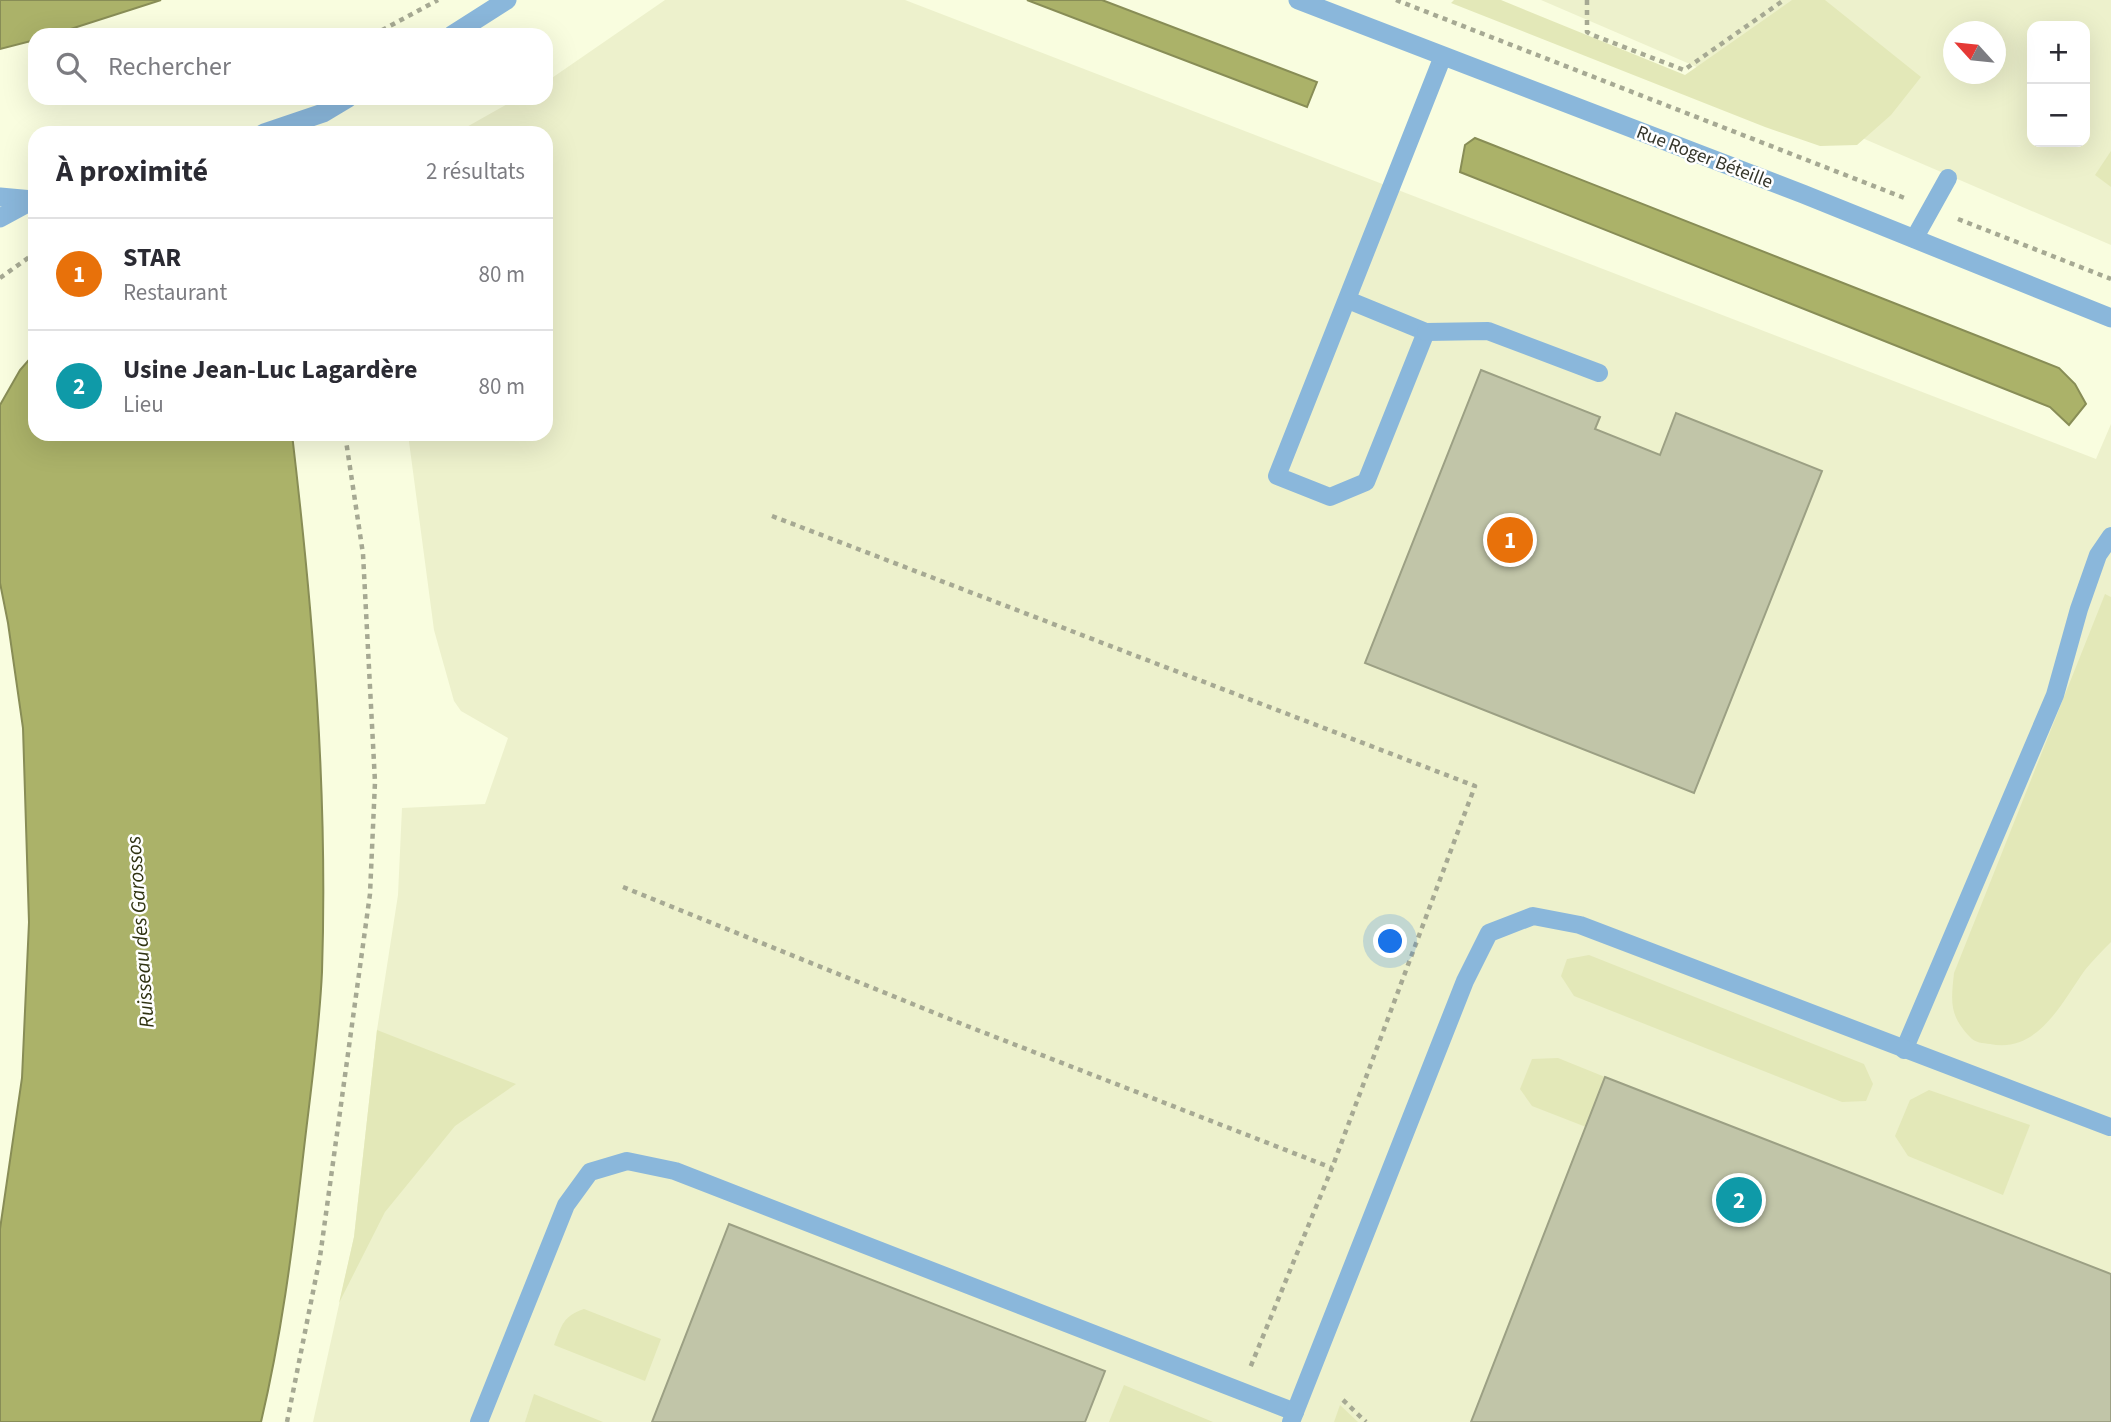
<!DOCTYPE html>
<html lang="fr">
<meta charset="utf-8">
<style>
body{margin:0;font-family:"Source Sans 3",sans-serif;background:#f2f2f3;color:#2b2b33}
.controls{position:absolute;right:21px;top:21px;display:grid;overflow:hidden;border-radius:14px;box-shadow:0 7px 28px #0002}
.controls button{width:63px;height:63px;display:grid;place-items:center;padding:0;border:0;border-bottom:2px solid #e1e1e2;background:#fff;color:#2b2b33;font:35px sans-serif}
.compass{position:absolute;left:1943px;top:21px;width:63px;height:63px;border-radius:50%;background:#fff;box-shadow:0 7px 28px #0002;rotate:297deg}
.you{position:absolute;left:1391px;top:942px;width:24px;height:24px;margin:-18px;border:5px solid #fff;border-radius:50%;background:#1a73e8;box-shadow:0 0 0 10px #1a73e833}
.badge{display:grid;place-items:center;width:46px;height:46px;border-radius:50%;background:#2c76a9;color:#fff;font-size:23px;font-weight:700}
.pin{position:absolute;translate:-50% -50%;border:4px solid #fff;box-shadow:0 2px 7px #0006}
.list{margin:0;padding:0;list-style:none}
h2{display:flex;justify-content:space-between;align-items:center;height:91px;margin:0;padding:0 28px;font-size:30px}
h2 small{font-size:23px;font-weight:400;color:#7c7c81}
.list li{display:grid;grid-template-columns:46px 1fr auto;gap:21px;align-items:center;box-sizing:border-box;height:112px;padding:0 28px;border-top:2px solid #e1e1e2}
.list b{display:block;font-size:26px;white-space:nowrap}
.list p{margin:0;font-size:23px;white-space:nowrap;color:#7c7c81}
.list em{font-size:23px;font-style:normal;color:#7c7c81}
.icon{flex:none;width:38px;height:38px;fill:none;stroke:currentColor;stroke-width:2;stroke-linecap:round;stroke-linejoin:round}
.map{position:relative;flex:none;width:2111px;height:1422px;overflow:hidden}
.search{position:absolute;background:#fff;box-shadow:0 7px 28px #0002;left:28px;top:28px;width:525px;height:77px;display:flex;align-items:center;gap:18px;box-sizing:border-box;padding:0 24px;border-radius:21px;color:#7c7c81;font-size:26px}
.panel{position:absolute;background:#fff;box-shadow:0 7px 28px #0002;left:28px;top:126px;width:525px;height:315px;border-radius:21px}
.map>svg:first-child{display:block}
.built{fill:#edf1cc;fill-rule:evenodd}
.green{fill:#e3e8b8}
.water{fill:#abb269;stroke:#888d56;stroke-width:2}
.building{fill:#c1c5a8;stroke:#9ca084;stroke-width:2}
.lines{fill:none;stroke-linecap:round;stroke-linejoin:round}
.path{stroke:#a6a993;stroke-width:4.5;stroke-dasharray:5 5;stroke-linecap:butt}
.service{stroke:#8ab7db;stroke-width:18}
.tertiary{stroke:#8ab7db;stroke-width:19}
.labels{text-anchor:middle;stroke-width:5;stroke-linejoin:round;paint-order:stroke}
.street-label{font-size:19px;fill:#35362b;stroke:#fff}
.water-label{font-size:21px;font-style:italic;fill:#303312;stroke:#fff}
</style>
<div class="map">
<svg width="2111" height="1422" viewBox="0 0 2111 1422">
<rect width="100%" height="100%" fill="#f9fddf"/>
<g class="built">
<polygon points="665,0 905,0 2096,459 2111,424 2111,1422 313,1422 354,1237 377,1030 398,895 402,808 485,804 508,738 461,711 454,701 434,630 408,434 546,434 546,133 456,133 518,98 546,98 546,82"/>
<path d="M1541 0H2111V245ZM2032 26H2085V142H2032ZM1954 32H1996V74H1954Z"/>
</g>
<g class="green">
<polygon points="1454,0 1501,0 1685,75 1792,0 1825,0 1921,77 1891,115 1857,145 1820,146 1765,127 1451,3"/>
<polygon points="2111,151 2111,187 2095,175"/>
<path d="M2105 594 2111 597V942C2102 951 2093 960 2085 970 2062 1002 2038 1054 1990 1044 1983 1043 1975 1043 1970 1037 1949 1015 1951 1002 1954 973Z"/>
<polygon points="1589,955 1864,1064 1873,1084 1866,1101 1842,1102 1574,996 1561,976 1567,959"/>
<polygon points="377,1030 516,1084 455,1126 385,1212 339,1303 354,1237"/>
<polygon points="1558,1058 1605,1077 1586,1127 1532,1106 1520,1089 1532,1059"/>
<polygon points="1929,1090 2030,1125 2003,1195 1908,1156 1895,1136 1910,1100"/>
<path d="M584 1309 661 1339 645 1381 554 1345C562 1325 563 1316 584 1309Z"/>
<polygon points="1124,1385 1213,1422 1109,1422"/>
<polygon points="534,1394 603,1422 525,1422"/>
<polygon points="1340,1405 1358,1422 1334,1422"/>
</g>
<g class="water">
<polygon points="0,0 161,0 52,35 35,35 35,40 0,49"/>
<polygon points="1027,0 1102,0 1317,82 1307,107"/>
<polygon points="1475,138 2059,368 2075,384 2086,404 2069,425 2050,407 1460,172 1465,145"/>
<path d="M35 353V434H292C313 612 328 793 322 972 319 1037 309 1102 302 1166 292 1253 281 1337 261 1422H0V1229L22 1078 29 922 23 728 8 623 0 583V405L20 370Z"/>
</g>
<g class="building">
<polygon points="1481,370 1600,417 1595,429 1660,455 1676,413 1822,471 1694,793 1365,663"/>
<polygon points="1605,1077 2111,1274 2111,1422 1471,1422"/>
<polygon points="729,1224 1105,1371 1085,1422 652,1422"/>
</g>
<g class="lines">
<g class="path">
<polyline points="1396,0 1907,199"/>
<polyline points="1587,0 1587,32 1590,34 1684,70 1784,0"/>
<polyline points="373,35 438,0"/>
<polyline points="1958,219 2111,279"/>
<polyline points="0,278 35,253"/>
<polyline points="772,516 1475,786 1332,1168 1250,1368"/>
<polyline points="623,887 967,1026 1332,1168"/>
<polyline points="1343,1400 1366,1422"/>
<polyline points="287,1422 320,1257 370,894 375,782 363,554 345,434"/>
</g>
<g class="service">
<polyline points="1914,239 1948,178"/>
<polyline points="1348,300 1426,332 1366,482 1330,497 1277,476 1443,56"/>
<polyline points="1426,332 1488,331 1599,373"/>
<polyline points="1904,1050 2055,695 2079,609 2098,555 2111,536"/>
<polyline points="479,1422 566,1205 590,1172 627,1161 675,1171 1295,1412"/>
<polyline points="1291,1422 1465,981 1489,933 1533,916 1580,925 2110,1127"/>
</g>
<g class="tertiary">
<polyline points="1298,0 1803,194 2111,318"/>
<polyline points="452,35 507,0"/>
<polyline points="264,133 323,113 348,98"/>
<polyline points="0,197 33,200"/>
<polyline points="0,218 35,199"/>
</g>
</g>
<g class="labels">
<g class="street-label">
<text transform="translate(1705 156) rotate(21)" y="7">Rue Roger Béteille</text>
</g>
<g class="water-label">
<text transform="translate(140 932) rotate(-94)" y="7">Ruisseau des Garossos</text>
</g>
</g>
</svg>
<div class="controls">
<button>+</button>
<button>−</button>
</div>
<svg class="compass" viewBox="-18 -18 36 36"><path d="M0-13l5 13h-10z" fill="#e53935"/><path d="M0 13l5-13h-10z" fill="#7c7c81"/></svg>
<div class="you"></div>
<div class="pin badge" style="left:1510px;top:540px;background:#e8710a">1</div>
<div class="pin badge" style="left:1739px;top:1200px;background:#0f9aa8">2</div>
<div class="search"><svg class="icon" aria-label="search" viewBox="0 0 24 24"><circle cx="10" cy="10" r="6"/><path d="M15 15l6 6"/></svg>Rechercher</div>
<section class="panel">
<h2>À proximité<small>2 résultats</small></h2>
<ul class="list">
<li><span class="badge" style="background:#e8710a">1</span><div><b>STAR</b><p>Restaurant</p></div><em>80 m</em></li>
<li><span class="badge" style="background:#0f9aa8">2</span><div><b>Usine Jean-Luc Lagardère</b><p>Lieu</p></div><em>80 m</em></li>
</ul>
</section>
</div>
